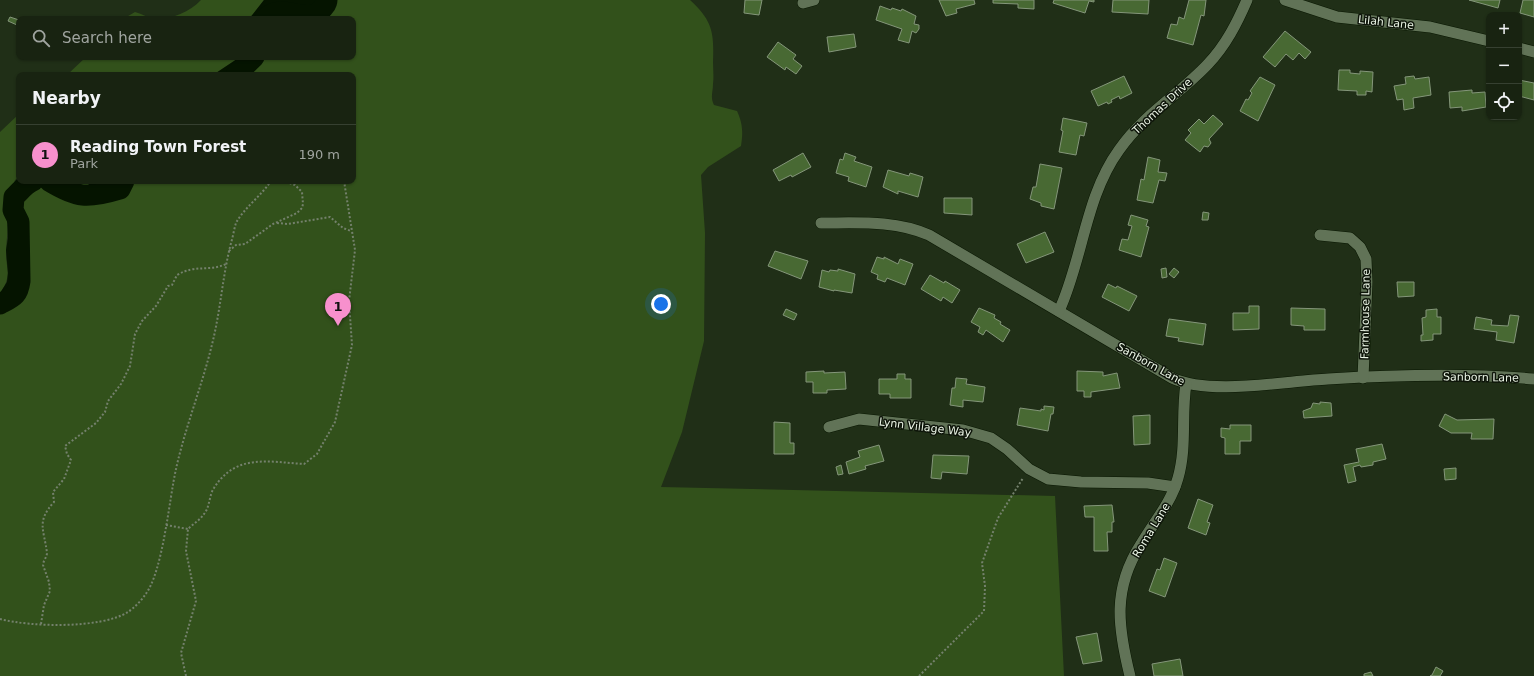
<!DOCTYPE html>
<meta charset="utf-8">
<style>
body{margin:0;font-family:"DejaVu Sans",sans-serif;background:#212b1a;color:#f1f3f6}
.controls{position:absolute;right:12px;top:12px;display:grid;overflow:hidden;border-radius:8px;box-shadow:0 1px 3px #0004}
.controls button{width:36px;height:36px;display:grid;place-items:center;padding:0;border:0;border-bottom:1px solid #364031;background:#182311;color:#f1f3f6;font:20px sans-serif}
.you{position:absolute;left:661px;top:304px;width:14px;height:14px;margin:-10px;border:3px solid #fff;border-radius:50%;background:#1a73e8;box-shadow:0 0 0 6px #1a73e833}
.badge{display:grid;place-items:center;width:26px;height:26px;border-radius:50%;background:#f790cd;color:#111;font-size:13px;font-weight:700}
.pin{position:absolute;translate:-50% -33px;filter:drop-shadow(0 1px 2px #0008)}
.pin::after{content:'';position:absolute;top:21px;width:14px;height:12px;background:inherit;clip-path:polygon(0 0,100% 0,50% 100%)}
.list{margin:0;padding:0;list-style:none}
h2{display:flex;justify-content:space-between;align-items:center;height:52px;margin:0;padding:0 16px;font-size:17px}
h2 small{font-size:13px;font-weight:400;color:#9fa49f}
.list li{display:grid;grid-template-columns:26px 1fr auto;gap:12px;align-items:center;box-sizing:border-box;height:60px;padding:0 16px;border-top:1px solid #364031}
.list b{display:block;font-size:15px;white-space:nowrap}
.list p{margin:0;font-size:13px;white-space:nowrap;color:#9fa49f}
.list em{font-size:13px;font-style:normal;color:#9fa49f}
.icon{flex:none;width:22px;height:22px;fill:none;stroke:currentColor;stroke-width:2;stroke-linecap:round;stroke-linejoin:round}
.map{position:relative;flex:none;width:1534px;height:676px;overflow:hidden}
.search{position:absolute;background:#182311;box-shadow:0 1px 3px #0004;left:16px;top:16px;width:340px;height:44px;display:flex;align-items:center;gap:10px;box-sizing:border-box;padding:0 14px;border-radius:8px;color:#9fa49f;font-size:15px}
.panel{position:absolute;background:#182311;box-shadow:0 1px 3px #0004;left:16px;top:72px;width:340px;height:112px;border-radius:8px}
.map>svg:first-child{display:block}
.green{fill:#32511b}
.water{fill:#051400}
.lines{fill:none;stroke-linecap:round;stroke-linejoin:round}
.river{stroke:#051400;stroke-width:21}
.building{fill:#486933;stroke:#84967a}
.street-casing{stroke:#091702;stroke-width:12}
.path{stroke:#74816c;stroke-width:2;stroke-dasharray:2 2;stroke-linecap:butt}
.street{stroke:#617357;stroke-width:11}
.labels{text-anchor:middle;stroke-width:3;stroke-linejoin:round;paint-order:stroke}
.street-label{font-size:11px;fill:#ebf5e6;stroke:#0e150a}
</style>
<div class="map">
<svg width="1534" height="676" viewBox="0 0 1534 676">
<rect width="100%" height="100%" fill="#202f17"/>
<g class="green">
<path d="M201 0H264L249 19H123L135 12C142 14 149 18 156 19 172 19 190 12 201 0Z"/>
<path d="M327 0H690C713 21 714 33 713 62 713 69 714 76 713 84 713 92 710 97 714 105L737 111C743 124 743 133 741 146L708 167 701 175 705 233 704 341 682 432 661 487 1055 496 1064 676H0V304L15 296 20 268 19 222 13 210 14 197 19 194 27 183 33 181H49L68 192 85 195 120 189 124 181H353V75H236L254 57H353V19H265C276 0 288 2 307 12L327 3Z"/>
<polygon points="86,57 240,57 213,75 67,75"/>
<path d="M19 114V177L15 180 5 211C10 224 6 240 6 254 6 263 9 271 7 279 6 284 3 289 0 293V132Z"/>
<polygon points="62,181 93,181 82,190"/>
</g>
<g class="water">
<path d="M264 0H327C327 4 325 5 323 8 308 28 283 0 265 19H249Z"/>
<polygon points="240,57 254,57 236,75 213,75"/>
<path d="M19 177V181H33C25 184 23 193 15 195L12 204 19 222 20 281C18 296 13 297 0 304V293L7 282 8 273 6 250 8 238 7 217 4 203 7 195Z"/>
<path d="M49 181H62L82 190 93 181H111L114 184 118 181H124L120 189C87 199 77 198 49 181Z"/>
</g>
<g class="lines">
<g class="river">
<path d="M265 19C283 0 308 28 323 8 325 5 327 4 327 0"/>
<polyline points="236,75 254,57"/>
<path d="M49 181C77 198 87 199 120 189L124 181"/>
<path d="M0 304C13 297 18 296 20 281L19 222 13 210 14 197C20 192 25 184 33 181"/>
</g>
</g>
<g class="building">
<polygon points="745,0 762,0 759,15 744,13"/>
<polygon points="939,0 974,0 975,4 956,9 957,13 946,16"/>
<polygon points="993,0 1034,0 1034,9 1018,8 1018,4 993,3"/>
<polygon points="1054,0 1094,0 1094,2 1089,1 1085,13 1053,3"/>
<polygon points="1113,0 1149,0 1148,14 1112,12"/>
<polygon points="1189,0 1206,0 1204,16 1201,15 1193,45 1167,38 1171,24 1177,25 1179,17 1184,19"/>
<polygon points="1469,0 1500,0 1498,8"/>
<polygon points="1523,0 1534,0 1534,17 1520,13"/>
<polygon points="880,6 891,10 892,8 901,11 902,9 916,16 914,24 919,25 919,29 916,33 912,31 909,43 898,40 902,29 876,20"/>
<polygon points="10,17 19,20 17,25 8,21"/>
<polygon points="1285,31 1311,52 1305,59 1299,53 1293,60 1286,54 1275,67 1263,57"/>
<polygon points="854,34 856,47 829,52 827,37"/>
<polygon points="778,42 796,55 793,59 802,66 796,74 786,67 785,70 767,57"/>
<polygon points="1339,70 1350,70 1350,73 1360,74 1360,71 1373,72 1372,92 1366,91 1366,95 1357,95 1357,91 1338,90"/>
<polygon points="1124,76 1132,93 1120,99 1119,96 1111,100 1112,102 1108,104 1107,102 1098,106 1091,91"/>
<polygon points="1414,76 1415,79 1429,77 1431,95 1413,98 1414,108 1404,110 1403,99 1397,100 1394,86 1406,84 1405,77"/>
<polygon points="1260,77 1275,85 1258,121 1240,111 1246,99 1248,100 1252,93 1250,91"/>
<polygon points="1519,80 1534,83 1534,100 1519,96"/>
<polygon points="1472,90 1472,93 1485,92 1486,107 1462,111 1462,107 1450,108 1449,92"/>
<polygon points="1213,115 1223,124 1209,139 1211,143 1208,147 1204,146 1200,152 1185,140 1191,133 1188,130 1199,119 1204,124"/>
<polygon points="1063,118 1087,123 1084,136 1080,135 1076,155 1059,152 1063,131 1061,130"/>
<polygon points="803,153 811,167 792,177 791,175 779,181 773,170"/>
<polygon points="845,153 856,157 854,161 872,167 866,187 848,181 849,177 836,173 840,159 843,160"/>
<polygon points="1148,157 1160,160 1158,172 1167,173 1165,181 1159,180 1153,203 1137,200 1141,179 1144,180"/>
<polygon points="1040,164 1062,168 1054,209 1041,206 1041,203 1030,199 1033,187 1036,187"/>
<polygon points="888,170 909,176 910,173 923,177 918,197 898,191 898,194 883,187"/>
<polygon points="944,198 972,198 972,215 944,213"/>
<polygon points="1203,212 1209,213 1208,220 1202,220"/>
<polygon points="1131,215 1148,220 1146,226 1149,227 1141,257 1119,250 1122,239 1128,240 1132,226 1128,225"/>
<polygon points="1045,232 1054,252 1026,263 1017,244"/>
<polygon points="775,251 808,261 801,279 768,266"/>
<polygon points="877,257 884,259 884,257 898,264 900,259 913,264 905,285 887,278 885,282 877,279 878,275 871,272"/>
<polygon points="1166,268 1167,277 1162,278 1161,269"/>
<polygon points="1174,268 1179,272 1174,278 1169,274"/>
<polygon points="838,269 855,274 852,293 834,290 834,291 819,287 822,270 829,272 830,270 838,271"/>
<polygon points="930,275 944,283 945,281 960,290 952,303 943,297 941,301 921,289"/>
<polygon points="1397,282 1414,282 1414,296 1398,297"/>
<polygon points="1108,284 1116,288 1117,286 1137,296 1129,311 1102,297"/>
<polygon points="1249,306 1259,306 1259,329 1233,330 1233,313 1249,313"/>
<polygon points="979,308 995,315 994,318 1001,322 1000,324 1010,330 1003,342 986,330 983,335 978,332 980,327 971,322"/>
<polygon points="1291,308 1325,309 1325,330 1304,330 1304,326 1291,325"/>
<polygon points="786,309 797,314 794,320 783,315"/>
<polygon points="1437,309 1437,317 1441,317 1441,334 1433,334 1433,340 1421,341 1421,335 1423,335 1422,318 1426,317 1426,310"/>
<polygon points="1510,315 1519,316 1514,343 1496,340 1497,332 1474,329 1476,317 1492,320 1491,325 1508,326"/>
<polygon points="1169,319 1206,324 1203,345 1178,341 1179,338 1166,336"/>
<polygon points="824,371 824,373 845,372 846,389 827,390 827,393 813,393 813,382 806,382 806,372"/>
<polygon points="1077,371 1103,372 1103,376 1117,373 1120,388 1091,392 1091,397 1084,397 1084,391 1077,391"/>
<polygon points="897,374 905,374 905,379 911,379 911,398 890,398 890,394 879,394 879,379 897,379"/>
<polygon points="956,378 967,379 966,384 985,387 983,402 963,400 963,407 950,405 952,388 955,388"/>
<polygon points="1320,402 1331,403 1332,416 1304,418 1303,411 1311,408 1313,403 1320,404"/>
<polygon points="1044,406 1054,407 1053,414 1051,414 1048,431 1017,425 1020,408 1041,411 1041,409 1044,410"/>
<polygon points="1445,414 1457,420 1494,419 1493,439 1471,439 1472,433 1451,433 1439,426"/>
<polygon points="1150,415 1150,444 1134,445 1133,416"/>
<polygon points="774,422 790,423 790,443 794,443 794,454 774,454"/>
<polygon points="1230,425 1251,425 1251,441 1240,441 1240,454 1225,454 1225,438 1221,437 1221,428 1230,429"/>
<polygon points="1382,444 1386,459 1373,462 1373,465 1361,467 1360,465 1353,467 1356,481 1348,483 1344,465 1359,462 1356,449"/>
<polygon points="879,445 884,461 865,466 866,469 849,474 846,462 860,457 858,451"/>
<polygon points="933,455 969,456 967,474 942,472 941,479 931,478"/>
<polygon points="841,465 843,474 838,475 836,467"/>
<polygon points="1456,468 1456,479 1445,480 1444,469"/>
<polygon points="1198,499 1213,505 1207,522 1210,523 1206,535 1188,528"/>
<polygon points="1112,505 1114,522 1112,522 1112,532 1107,532 1108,551 1094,551 1094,517 1085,517 1084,506"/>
<polygon points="1164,558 1177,563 1165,597 1149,591 1157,569 1160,570"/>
<polygon points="1097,633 1102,661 1083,664 1076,637"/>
<polygon points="1180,659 1183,676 1154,676 1152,664"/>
<polygon points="1436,667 1443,671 1440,676 1430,676 1432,675"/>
<polygon points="1371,672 1373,676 1364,676 1364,674"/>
</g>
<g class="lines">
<g class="street-casing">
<g id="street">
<polyline points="1285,0 1337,17 1430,27 1489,41"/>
<polyline points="803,3 814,0"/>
<polyline points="1519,48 1534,52"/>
<path d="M821 223C858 223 895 220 929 235L1172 378C1210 396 1285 381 1328 379 1396 375 1466 373 1534 379"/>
<polyline points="1320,235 1350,238 1360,247 1366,259 1367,282 1363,378"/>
<path d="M1059 311C1083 259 1085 197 1119 150 1145 113 1179 95 1208 64 1226 45 1237 23 1247 0"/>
<polyline points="829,427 859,419 963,430 991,438 1007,449 1029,469 1048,479 1081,482 1148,483 1175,487"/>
<path d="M1130 676C1118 628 1112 589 1141 544 1154 522 1171 503 1178 478 1187 447 1181 415 1186 384"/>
</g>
</g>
<g class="path">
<polyline points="277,223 288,224 330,217 343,228 351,231"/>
<polyline points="229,251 236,245 245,244 273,224 297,213 302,208 303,204 302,192 295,185 283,181"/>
<polyline points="166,525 188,529"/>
<path d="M0 619C30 627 101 629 128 612 134 608 141 601 145 595 163 572 169 500 176 469 186 424 204 381 214 336 221 305 223 274 231 243 233 237 234 229 236 223 244 208 261 196 271 181"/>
<path d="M41 624 44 605 50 591 49 582 43 565C43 561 47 557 47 553 44 529 36 522 54 502L53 492 64 479 71 460 67 454 65 446 96 423 105 412 108 401 121 384 130 366 135 334 142 321 156 306 168 286 172 285 177 275C196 264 209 272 226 264"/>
<path d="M186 676 181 653 196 601 186 551 188 529C193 524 200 520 204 514 210 507 209 495 214 488 236 453 269 462 304 464L317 454 335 422 352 345 349 301 355 250 344 181"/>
<polyline points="919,676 984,611 985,586 982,563 998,518 1023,478"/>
</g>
<use href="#street" class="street"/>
</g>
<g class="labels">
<g class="street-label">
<text transform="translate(1386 22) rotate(6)" y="4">Lilah Lane</text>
<text transform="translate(1162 106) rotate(-43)" y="4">Thomas Drive</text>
<text transform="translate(1365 314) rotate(-89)" y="4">Farmhouse Lane</text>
<text transform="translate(1151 364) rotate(29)" y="4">Sanborn Lane</text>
<text transform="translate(1481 377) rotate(1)" y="4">Sanborn Lane</text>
<text transform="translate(925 427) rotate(7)" y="4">Lynn Village Way</text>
<text transform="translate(1151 530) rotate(-59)" y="4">Roma Lane</text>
</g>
</g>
</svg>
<div class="controls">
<button>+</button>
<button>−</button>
<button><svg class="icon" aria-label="locate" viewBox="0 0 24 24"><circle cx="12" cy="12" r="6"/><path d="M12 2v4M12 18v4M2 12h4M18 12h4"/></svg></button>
</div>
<div class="you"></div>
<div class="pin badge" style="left:338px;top:326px">1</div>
<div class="search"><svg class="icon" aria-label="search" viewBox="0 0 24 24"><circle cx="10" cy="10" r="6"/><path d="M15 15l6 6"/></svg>Search here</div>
<section class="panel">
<h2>Nearby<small></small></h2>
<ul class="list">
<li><span class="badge">1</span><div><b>Reading Town Forest</b><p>Park</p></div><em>190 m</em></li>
</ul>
</section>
</div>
